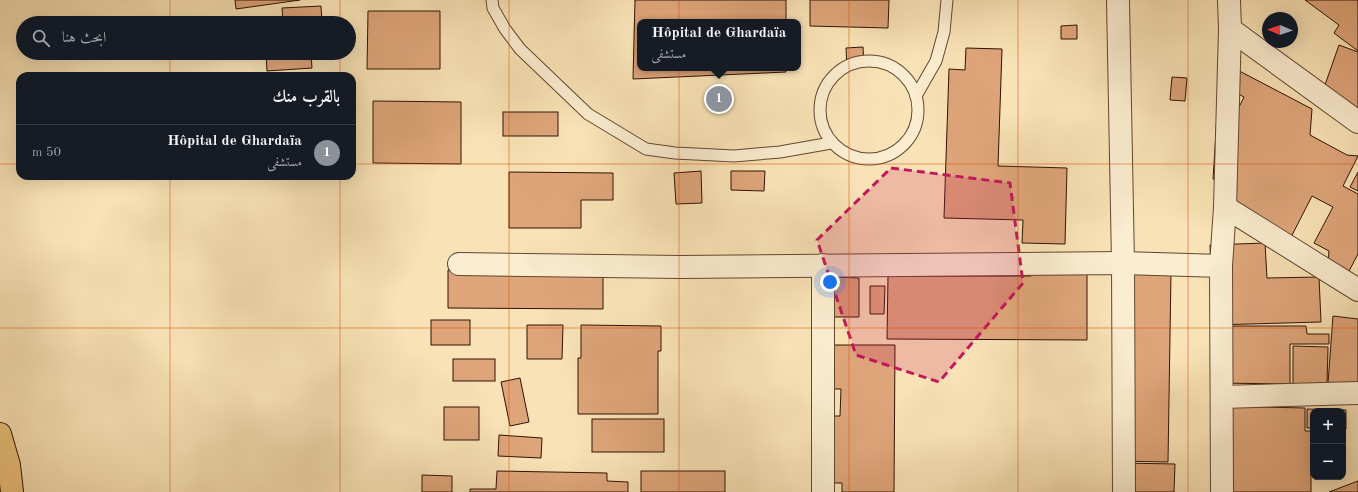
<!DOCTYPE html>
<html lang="ar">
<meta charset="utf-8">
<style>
body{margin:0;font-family:"Old Standard TT",Amiri,serif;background:#242831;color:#f1f3f6;direction:rtl}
.controls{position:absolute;right:12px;bottom:12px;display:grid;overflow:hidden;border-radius:8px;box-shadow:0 4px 16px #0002}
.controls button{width:36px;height:36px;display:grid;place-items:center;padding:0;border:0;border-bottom:1px solid #363941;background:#171b24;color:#f1f3f6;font:20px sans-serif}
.compass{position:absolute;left:1262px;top:12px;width:36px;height:36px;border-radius:50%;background:#171b24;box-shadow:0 4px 16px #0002;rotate:272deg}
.you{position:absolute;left:830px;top:282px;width:14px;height:14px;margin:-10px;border:3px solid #fff;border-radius:50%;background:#1a73e8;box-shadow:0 0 0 6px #1a73e833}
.badge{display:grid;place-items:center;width:26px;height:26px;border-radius:50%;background:#8c9099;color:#fff;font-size:13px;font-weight:700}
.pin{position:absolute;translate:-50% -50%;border:2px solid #fff;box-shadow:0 1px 4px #0006}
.popup{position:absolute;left:637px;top:19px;width:164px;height:52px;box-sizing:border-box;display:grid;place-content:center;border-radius:8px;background:#171b24;filter:drop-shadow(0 1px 3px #0005);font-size:13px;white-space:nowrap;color:#9ea1a6}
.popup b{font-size:15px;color:#f1f3f6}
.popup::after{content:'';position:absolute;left:50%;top:100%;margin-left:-8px;border:8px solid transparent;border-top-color:#171b24}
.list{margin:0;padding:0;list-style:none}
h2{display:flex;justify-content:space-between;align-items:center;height:52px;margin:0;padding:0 16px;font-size:17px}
h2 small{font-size:13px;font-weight:400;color:#9ea1a6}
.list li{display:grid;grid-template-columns:26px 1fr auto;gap:12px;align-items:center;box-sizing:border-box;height:56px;padding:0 16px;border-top:1px solid #363941}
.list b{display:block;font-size:15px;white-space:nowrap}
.list p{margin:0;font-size:13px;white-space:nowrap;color:#9ea1a6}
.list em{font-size:13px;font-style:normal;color:#9ea1a6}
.icon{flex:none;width:22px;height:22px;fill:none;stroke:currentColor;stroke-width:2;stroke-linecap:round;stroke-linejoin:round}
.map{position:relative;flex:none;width:1358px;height:492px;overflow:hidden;direction:ltr}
.search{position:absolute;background:#171b24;box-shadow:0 4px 16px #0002;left:16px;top:16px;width:340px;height:44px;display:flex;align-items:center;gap:10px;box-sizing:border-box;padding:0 14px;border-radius:22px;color:#9ea1a6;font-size:15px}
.panel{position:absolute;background:#171b24;box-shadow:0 4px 16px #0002;left:16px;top:72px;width:340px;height:108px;border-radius:12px;direction:rtl}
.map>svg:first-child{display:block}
.building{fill:#dea57a;stroke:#311204}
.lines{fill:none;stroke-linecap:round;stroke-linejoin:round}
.lane-casing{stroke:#634630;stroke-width:13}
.street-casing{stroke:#634630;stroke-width:24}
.highway-casing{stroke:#311204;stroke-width:24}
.lane{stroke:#fbedd0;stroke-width:11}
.street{stroke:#fbedd0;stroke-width:22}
.highway{stroke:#ecc27b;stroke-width:22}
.marked{fill:#c2185b;fill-opacity:0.2;stroke:#c2185b;stroke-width:3;stroke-dasharray:8 5;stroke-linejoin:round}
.grid{fill:none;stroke:#df550c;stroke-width:1;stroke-opacity:0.55}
</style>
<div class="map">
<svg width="1358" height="492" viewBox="0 0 1358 492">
<rect width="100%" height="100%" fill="#f9e3b6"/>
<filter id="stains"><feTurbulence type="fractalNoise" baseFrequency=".005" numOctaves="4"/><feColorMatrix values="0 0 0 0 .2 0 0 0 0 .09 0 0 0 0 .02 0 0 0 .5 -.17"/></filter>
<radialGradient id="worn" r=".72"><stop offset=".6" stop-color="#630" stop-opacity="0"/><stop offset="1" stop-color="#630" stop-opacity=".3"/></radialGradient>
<g class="building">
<polygon points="235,0 300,0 236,9"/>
<polygon points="635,0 786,0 786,22 640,22 640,68 786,68 786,72 633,79"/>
<polygon points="810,0 889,0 888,28 810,26"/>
<polygon points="1305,0 1358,0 1358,51 1334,33 1339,25"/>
<polygon points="321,6 322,23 283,23 282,8"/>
<polygon points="368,11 440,11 440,69 367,69"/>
<polygon points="1077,25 1077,39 1061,39 1061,26"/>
<polygon points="1339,45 1358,52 1358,109 1319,102"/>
<polygon points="863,47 864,67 847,68 846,48"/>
<polygon points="966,48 1002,49 998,166 1067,168 1065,244 1022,243 1023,220 944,218 949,69 965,70"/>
<polygon points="266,53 311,53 312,68 267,71"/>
<polygon points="1224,63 1312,109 1310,135 1347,155 1358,156 1343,186 1358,194 1358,254 1348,273 1328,263 1329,251 1314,243 1333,207 1312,196 1286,247 1225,215 1237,191 1213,179 1217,116 1234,117 1244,97 1223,86"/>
<polygon points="1172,77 1187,78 1185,101 1170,100"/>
<polygon points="373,101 461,102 461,164 373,163"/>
<rect x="503" y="112" width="55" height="24"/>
<polygon points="701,171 702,203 676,204 674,173"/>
<polygon points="731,171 765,171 764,191 731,190"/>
<polygon points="509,172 613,173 613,200 581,200 581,228 509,228"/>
<polygon points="1358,172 1358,191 1350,187"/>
<polygon points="1265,243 1267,278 1319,277 1321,322 1213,325 1210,245"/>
<polygon points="1031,269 1087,269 1087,340 887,339 888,276 1031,276"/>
<polygon points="448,270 603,271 603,309 448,308"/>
<polygon points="1121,271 1171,272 1168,462 1117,461"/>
<polygon points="832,277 859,278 859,317 831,317"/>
<polygon points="870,286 885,286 884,314 870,314"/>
<polygon points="1333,316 1358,319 1358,385 1328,383"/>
<rect x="431" y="320" width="39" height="25"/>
<polygon points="527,325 563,325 562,359 527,359"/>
<polygon points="581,325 661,326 661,351 658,351 658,414 578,414 578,358 581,358"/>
<polygon points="1215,326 1306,326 1307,334 1329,334 1329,344 1290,344 1290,384 1215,383"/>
<polygon points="829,345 895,345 894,492 842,492 842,483 828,483 828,416 840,416 841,389 829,389"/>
<polygon points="1293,346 1328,347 1327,384 1293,384"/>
<rect x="453" y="359" width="42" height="22"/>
<polygon points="520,378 529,422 510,426 501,382"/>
<polygon points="1215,406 1305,408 1305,431 1313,431 1313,466 1311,466 1311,492 1214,492"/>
<rect x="444" y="407" width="35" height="33"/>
<polygon points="1307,409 1346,410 1346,429 1343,429 1343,411 1313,411 1313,428 1307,428"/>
<rect x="592" y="419" width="72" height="33"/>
<polygon points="499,435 542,438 541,458 498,456"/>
<polygon points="1121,463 1175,464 1174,492 1121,492"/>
<polygon points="497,471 607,473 607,481 628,482 628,492 470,492 470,489 496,489"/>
<rect x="641" y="471" width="84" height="21"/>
<polygon points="422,475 452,476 452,492 422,492"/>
<polygon points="1358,481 1358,492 1329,492"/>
</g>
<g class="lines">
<g class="lane-casing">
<g id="lane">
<polyline points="492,0 493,8 505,29 520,49 588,114 646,149 675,153 734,156 780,152 831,143"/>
<circle cx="869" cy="110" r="49"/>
<polyline points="916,96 936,61 944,32 947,0"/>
</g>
</g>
<g class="street-casing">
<g id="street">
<polyline points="1118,0 1123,263 1124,492"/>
<polyline points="1230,29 1358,122"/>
<polyline points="1225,207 1358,290"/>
<polyline points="459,264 680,267 1123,263 1221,266"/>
<polyline points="823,265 823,492"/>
<polyline points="1222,397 1358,393"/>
<polyline points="1222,492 1221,266 1225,207 1230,29 1229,0"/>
</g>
</g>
<g class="highway-casing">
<polyline id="highway" points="0,434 9,465 12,492"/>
</g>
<use href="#lane" class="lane"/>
<use href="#street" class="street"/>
<use href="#highway" class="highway"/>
</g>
<path class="marked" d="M891 168 1010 183 1023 283 939 382 856 355 817 240Z"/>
<path class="grid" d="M170 0V23M340 0V23M509 0V492M679 0V492M849 0V492M1018 0V492M1188 0V492M170 53V76M340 53V76M0 164H20M352 164H1358M170 176V492M340 176V492M0 328H1358"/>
<rect width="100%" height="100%" filter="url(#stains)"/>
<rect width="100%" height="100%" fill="url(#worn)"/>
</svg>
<div class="controls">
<button>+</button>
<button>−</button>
</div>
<svg class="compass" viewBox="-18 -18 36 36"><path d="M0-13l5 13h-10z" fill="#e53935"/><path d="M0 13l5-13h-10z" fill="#9ea1a6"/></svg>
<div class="you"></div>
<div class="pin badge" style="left:719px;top:99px">1</div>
<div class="popup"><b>Hôpital de Ghardaïa</b>مستشفى</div>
<div class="search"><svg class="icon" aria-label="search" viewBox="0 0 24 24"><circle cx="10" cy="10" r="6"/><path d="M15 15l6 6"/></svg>ابحث هنا</div>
<section class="panel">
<h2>بالقرب منك<small></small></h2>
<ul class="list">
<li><span class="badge">1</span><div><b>Hôpital de Ghardaïa</b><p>مستشفى</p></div><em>50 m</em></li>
</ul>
</section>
</div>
